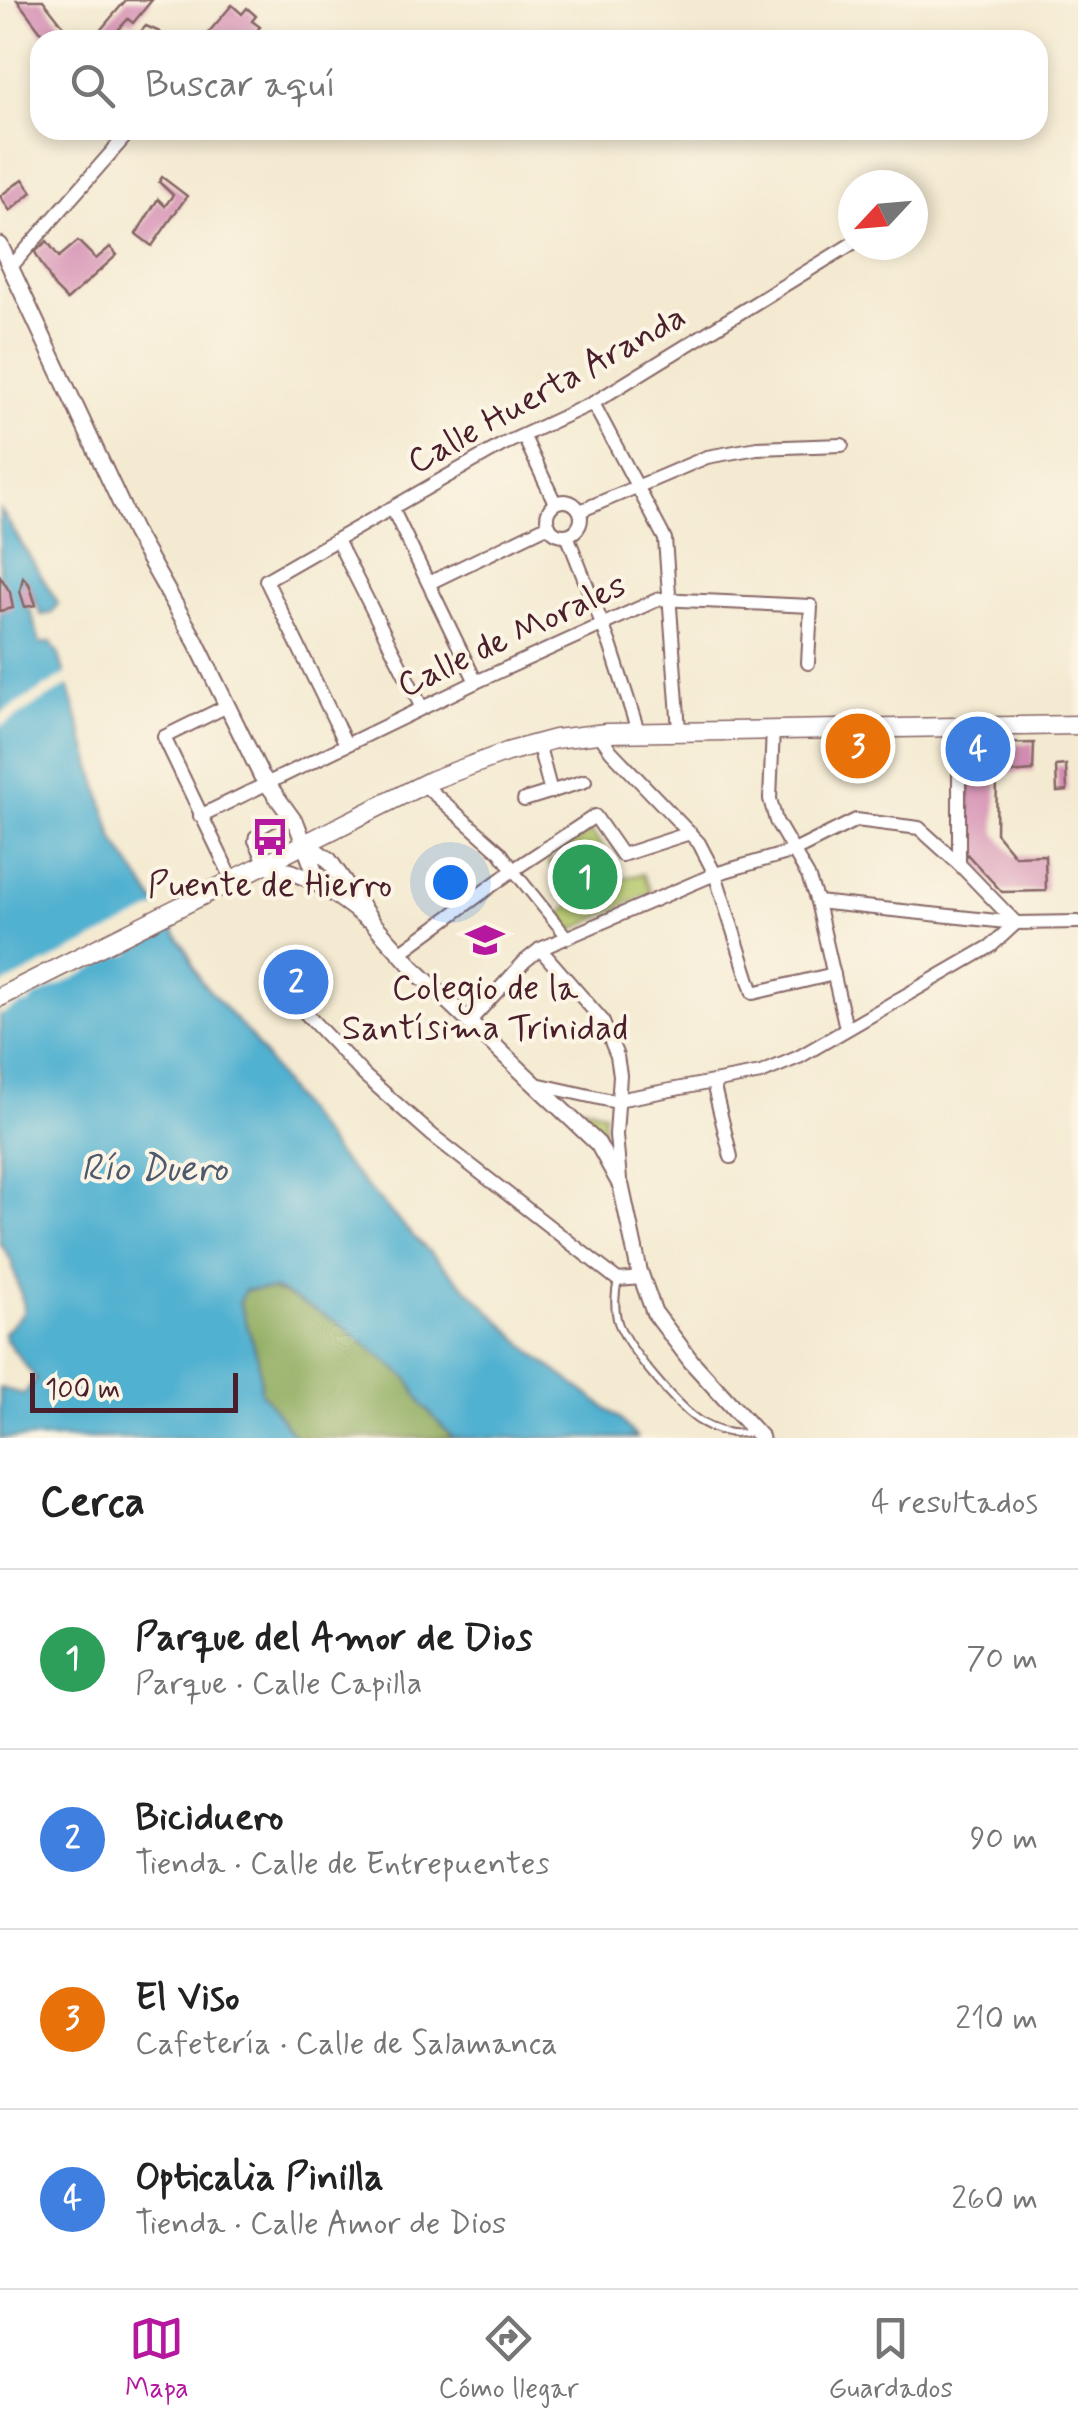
<!DOCTYPE html>
<html lang="es">
<meta charset="utf-8">
<style>
body{margin:0;font-family:Mynerve,sans-serif;background:#f6f6f6;color:#222}
.compass{position:absolute;left:838px;top:170px;width:90px;height:90px;border-radius:50%;background:#fff;box-shadow:0 5px 15px #0003;rotate:244deg}
.scale{position:absolute;left:30px;bottom:25px;width:208px;box-sizing:border-box;padding-left:10px;border:5px solid #4a1f2b;border-top:0;font-size:28px;line-height:35px;white-space:nowrap;color:#4a1f2b;-webkit-text-stroke:8px #fcf5e5;paint-order:stroke}
.you{position:absolute;left:450px;top:882px;width:35px;height:35px;margin:-25px;border:8px solid #fff;border-radius:50%;background:#1a73e8;box-shadow:0 0 0 15px #1a73e833}
.badge{display:grid;place-items:center;width:65px;height:65px;border-radius:50%;background:#b5179e;color:#fff;font-size:32px;font-weight:700}
.pin{position:absolute;translate:-50% -50%;border:5px solid #fff;box-shadow:0 2px 10px #0006}
.list{margin:0;padding:0;list-style:none}
h2{display:flex;justify-content:space-between;align-items:center;height:130px;margin:0;padding:0 40px;font-size:42px}
h2 small{font-size:32px;font-weight:400;color:#767676}
.list li{display:grid;grid-template-columns:65px 1fr auto;gap:30px;align-items:center;box-sizing:border-box;height:180px;padding:0 40px;border-top:2px solid #e0e0e0}
.list b{display:block;font-size:38px;white-space:nowrap}
.list p{margin:0;font-size:32px;white-space:nowrap;color:#767676}
.list em{font-size:32px;font-style:normal;color:#767676}
.icon{flex:none;width:55px;height:55px;fill:none;stroke:currentColor;stroke-width:2;stroke-linecap:round;stroke-linejoin:round}
.map{position:relative;flex:none;width:1078px;height:1438px;overflow:hidden}
.search{position:absolute;background:#fff;box-shadow:0 5px 15px #0003;left:30px;right:30px;top:30px;height:110px;display:flex;align-items:center;gap:25px;box-sizing:border-box;padding:0 35px;border-radius:30px;color:#767676;font-size:38px}
.sheet{height:850px;background:#fff}
nav{display:flex;justify-content:space-around;align-items:center;box-sizing:border-box;height:140px;border-top:2px solid #e0e0e0;background:#fff;font-size:28px;color:#767676}
nav a{display:grid;justify-items:center;gap:5px}
nav .on{color:#b5179e}
.map>svg:first-child{display:block}
.green{fill:#b4c86b;stroke:#7f744b;stroke-width:2.5}
.forest{fill:#8fac5f;stroke:#6c6645;stroke-width:2.5}
.water{fill:#51b1d0;stroke:#4e687e;stroke-width:2.5}
.pier{fill:#f4ead1}
.building{fill:#d38ab1}
.lines{fill:none;stroke-linecap:round;stroke-linejoin:round}
.service-casing{stroke:#866665;stroke-width:10}
.pedestrian-casing{stroke:#866665;stroke-width:14}
.minor-casing{stroke:#866665;stroke-width:16}
.tertiary-casing{stroke:#866665;stroke-width:19}
.secondary-casing{stroke:#866665;stroke-width:21}
.service{stroke:#fff;stroke-width:6}
.pedestrian{stroke:#fff;stroke-width:10}
.minor{stroke:#fff;stroke-width:12}
.tertiary{stroke:#fff;stroke-width:15}
.secondary{stroke:#fff;stroke-width:18}
.labels{text-anchor:middle;stroke-width:8;stroke-linejoin:round;paint-order:stroke}
.street-label{font-size:35px;fill:#4a1f2b;stroke:#fcf5e5}
.poi-label{font-size:35px;fill:#4a1f2b;stroke:#fcf5e5}
.water-label{font-size:38px;font-style:italic;fill:#4d596d;stroke:#fcf5e5}
</style>
<div class="map">
<svg width="1078" height="1438" viewBox="0 0 1078 1438">
<rect width="100%" height="100%" fill="#fcf5e5"/>
<filter id="ink" filterUnits="userSpaceOnUse"><feTurbulence type="fractalNoise" baseFrequency=".01" numOctaves="2"/><feDisplacementMap in="SourceGraphic" scale="20" xChannelSelector="R" yChannelSelector="G"/><feConvolveMatrix kernelMatrix="1 2 1 2 8 2 1 2 1" color-interpolation-filters="sRGB"/></filter>
<filter id="wash" filterUnits="userSpaceOnUse"><feTurbulence type="fractalNoise" baseFrequency=".0048" numOctaves="4" result="noise"/><feDisplacementMap in="SourceGraphic" scale="40" xChannelSelector="R" yChannelSelector="G"/><feGaussianBlur stdDeviation="2.25" result="paint"/><feColorMatrix in="noise" values="0 0 0 0 0 0 0 0 0 0 0 0 0 0 0 0 0 1.4 0 .05"/><feComposite in="paint" operator="in"/></filter>
<g filter="url(#wash)">
<rect width="100%" height="100%" fill="#f4ead1"/>
<g class="green">
<polygon points="591,831 611,859 606,870 611,880 643,874 651,892 573,930 560,914 578,899 548,863"/>
<polygon points="583,1106 604,1113 603,1132 598,1132 578,1112"/>
</g>
<polygon class="forest" points="266,1287 315,1307 385,1358 409,1379 422,1404 453,1438 296,1438 261,1392 258,1358 239,1302 245,1290"/>
<path class="water" d="M0 509 58 603 52 613 41 615 29 584 23 578C20 590 20 603 31 611L40 644 51 642 59 655 114 840 186 949 200 980 253 1039 290 1094 337 1155 412 1235 536 1356 618 1417 637 1438H453L422 1404 409 1379 340 1324 276 1289 245 1290 239 1302 258 1358 261 1392 296 1438H0V1388L24 1394 36 1379 6 1340 4 1333 23 1313 24 1306 11 1260 0 1243Z"/>
<g class="pier">
<polygon points="69,672 72,683 0,727 0,714"/>
<polygon points="162,905 177,927 133,949 129,955 121,955 34,998 29,1004 21,1005 0,1015 0,986"/>
</g>
<g id="blocks">
<g class="building">
<polygon points="17,0 43,0 72,37 47,40"/>
<polygon points="126,0 152,0 133,23 128,19 119,29 128,37 125,40 92,40"/>
<polygon points="232,5 242,14 247,8 256,16 252,21 260,27 249,40 202,40"/>
<polygon points="146,26 160,32 167,40 139,40 136,37"/>
<polygon points="162,177 187,196 152,246 136,234 158,199 165,206 173,195 159,182"/>
<polygon points="23,179 32,192 10,211 0,196"/>
<polygon points="47,241 59,257 78,241 96,259 110,247 117,255 67,300 55,288 35,252"/>
<polygon points="0,576 10,592 13,608 0,611"/>
<polygon points="23,577 29,584 36,605 25,607 20,591"/>
<polygon points="1034,743 1033,771 997,774 996,833 1015,856 1045,855 1046,891 1002,892 965,852 967,744"/>
<polygon points="1066,765 1067,791 1057,792 1056,766"/>
</g>
</g>
</g>
<g filter="url(#ink)">
<use href="#blocks" fill-opacity="0" stroke="#866665" stroke-width="2.5"/>
<g class="lines">
<g class="service-casing">
<g id="service">
<polyline points="262,862 252,841 253,835 289,814"/>
<path d="M618 1280C615 1293 614 1306 617 1319 623 1344 679 1409 701 1422 718 1432 735 1436 754 1432"/>
</g>
</g>
<g class="pedestrian-casing">
<polyline id="pedestrian" points="513,870 567,937"/>
</g>
<g class="minor-casing">
<g id="minor">
<polyline points="10,268 131,130"/>
<polyline points="593,403 665,539 679,730"/>
<polyline points="524,437 555,503"/>
<circle cx="564" cy="518" r="17"/>
<polyline points="392,508 476,682"/>
<polyline points="580,511 707,457 757,448 842,445"/>
<polyline points="567,535 610,644 638,731"/>
<polyline points="337,540 422,708"/>
<polyline points="429,583 549,525"/>
<polyline points="227,706 164,737 233,881"/>
<polyline points="959,726 959,864"/>
<polyline points="773,729 770,799 776,821 808,876 817,902 846,1028"/>
<polyline points="599,734 611,751 699,843 715,874 753,993 834,974"/>
<polyline points="538,743 551,792"/>
<polyline points="346,744 266,580 502,445 593,403 853,243"/>
<polyline points="423,784 500,852 513,870"/>
<polyline points="524,800 585,781"/>
<polyline points="200,816 476,682 659,599 811,606 808,663"/>
<polyline points="817,902 1016,923 1078,922"/>
<polyline points="540,949 602,1020 617,1056 620,1075 616,1135 620,1180"/>
<polyline points="400,953 513,870 595,816 622,855 690,833"/>
<polyline points="273,979 364,1075 432,1135 618,1280 641,1278"/>
<polyline points="468,1023 525,961 540,949 715,874 794,851 856,820 919,828 959,864 1016,923"/>
<polyline points="713,1083 731,1157"/>
<polyline points="536,1084 612,1101 761,1073 799,1057 991,946 1016,923"/>
</g>
</g>
<g class="tertiary-casing">
<g id="tertiary">
<polyline points="0,245 134,532 196,642 261,775 297,825 316,876 328,890"/>
<polyline points="306,844 329,860 373,923 418,973 598,1144 621,1186 639,1270 654,1312 691,1361 761,1438"/>
<path d="M264 865C305 871 334 893 366 918"/>
</g>
</g>
<g class="secondary-casing">
<polyline id="secondary" points="0,997 432,780 507,752 555,739 606,733 1078,725"/>
</g>
<use href="#service" class="service"/>
<use href="#pedestrian" class="pedestrian"/>
<use href="#minor" class="minor"/>
<use href="#tertiary" class="tertiary"/>
<use href="#secondary" class="secondary"/>
</g>
</g>
<defs>
<g id="bus-bare" transform="scale(3)"><path d="M-5-6H5V4H4V6H2V4H-2V6H-4V4H-5ZM-3.5-4V0h7V-4ZM-3.5 1.2v1.5H-2V1.2ZM2 1.2v1.5H3.5V1.2Z" fill="#b5179e" stroke="#fcf5e5" stroke-width="2.5" paint-order="stroke"/></g>
<g id="school-bare" transform="scale(3)"><path d="M0-5L7-2L0 1L-7-2ZM-4 1L0 2.5L4 1V4Q0 6-4 4Z" fill="#b5179e" stroke="#fcf5e5" stroke-width="2.5" paint-order="stroke"/></g>
</defs>
<g fill-rule="evenodd">
<use href="#bus-bare" x="270" y="837"/>
<use href="#school-bare" x="485" y="940"/>
</g>
<g class="labels">
<g class="street-label">
<text transform="translate(546 388) rotate(-29)" y="12">Calle Huerta Aranda</text>
<text transform="translate(511 634) rotate(-25)" y="12">Calle de Morales</text>
</g>
<g class="poi-label">
<text x="270" y="896">Puente de Hierro</text>
<text x="485" y="999">Colegio de la<tspan x="485" dy="40">Santísima Trinidad</tspan></text>
</g>
<g class="water-label">
<text x="154" y="1180">Río Duero</text>
</g>
</g>
</svg>
<svg class="compass" viewBox="-18 -18 36 36"><path d="M0-13l5 13h-10z" fill="#e53935"/><path d="M0 13l5-13h-10z" fill="#767676"/></svg>
<div class="scale">100 m</div>
<div class="you"></div>
<div class="pin badge" style="left:585px;top:877px;background:#2e9e5b">1</div>
<div class="pin badge" style="left:296px;top:982px;background:#3f7fe0">2</div>
<div class="pin badge" style="left:858px;top:746px;background:#e8710a">3</div>
<div class="pin badge" style="left:978px;top:749px;background:#3f7fe0">4</div>
<div class="search"><svg class="icon" aria-label="search" viewBox="0 0 24 24"><circle cx="10" cy="10" r="6"/><path d="M15 15l6 6"/></svg>Buscar aquí</div>
</div>
<section class="sheet">
<h2>Cerca<small>4 resultados</small></h2>
<ul class="list">
<li><span class="badge" style="background:#2e9e5b">1</span><div><b>Parque del Amor de Dios</b><p>Parque · Calle Capilla</p></div><em>70 m</em></li>
<li><span class="badge" style="background:#3f7fe0">2</span><div><b>Biciduero</b><p>Tienda · Calle de Entrepuentes</p></div><em>90 m</em></li>
<li><span class="badge" style="background:#e8710a">3</span><div><b>El Viso</b><p>Cafetería · Calle de Salamanca</p></div><em>210 m</em></li>
<li><span class="badge" style="background:#3f7fe0">4</span><div><b>Opticalia Pinilla</b><p>Tienda · Calle Amor de Dios</p></div><em>260 m</em></li>
</ul>
</section>
<nav>
<a class="on"><svg class="icon" aria-label="map" viewBox="0 0 24 24"><path d="M3 6l6-2 6 2 6-2v14l-6 2-6-2-6 2zM9 4v14M15 6v14"/></svg>Mapa</a>
<a><svg class="icon" aria-label="directions" viewBox="0 0 24 24"><path d="M12 3l9 9-9 9-9-9zM9 14v-3h6M13 9l2 2-2 2"/></svg>Cómo llegar</a>
<a><svg class="icon" aria-label="saved" viewBox="0 0 24 24"><path d="M7 4h10v16l-5-4-5 4z"/></svg>Guardados</a>
</nav>
